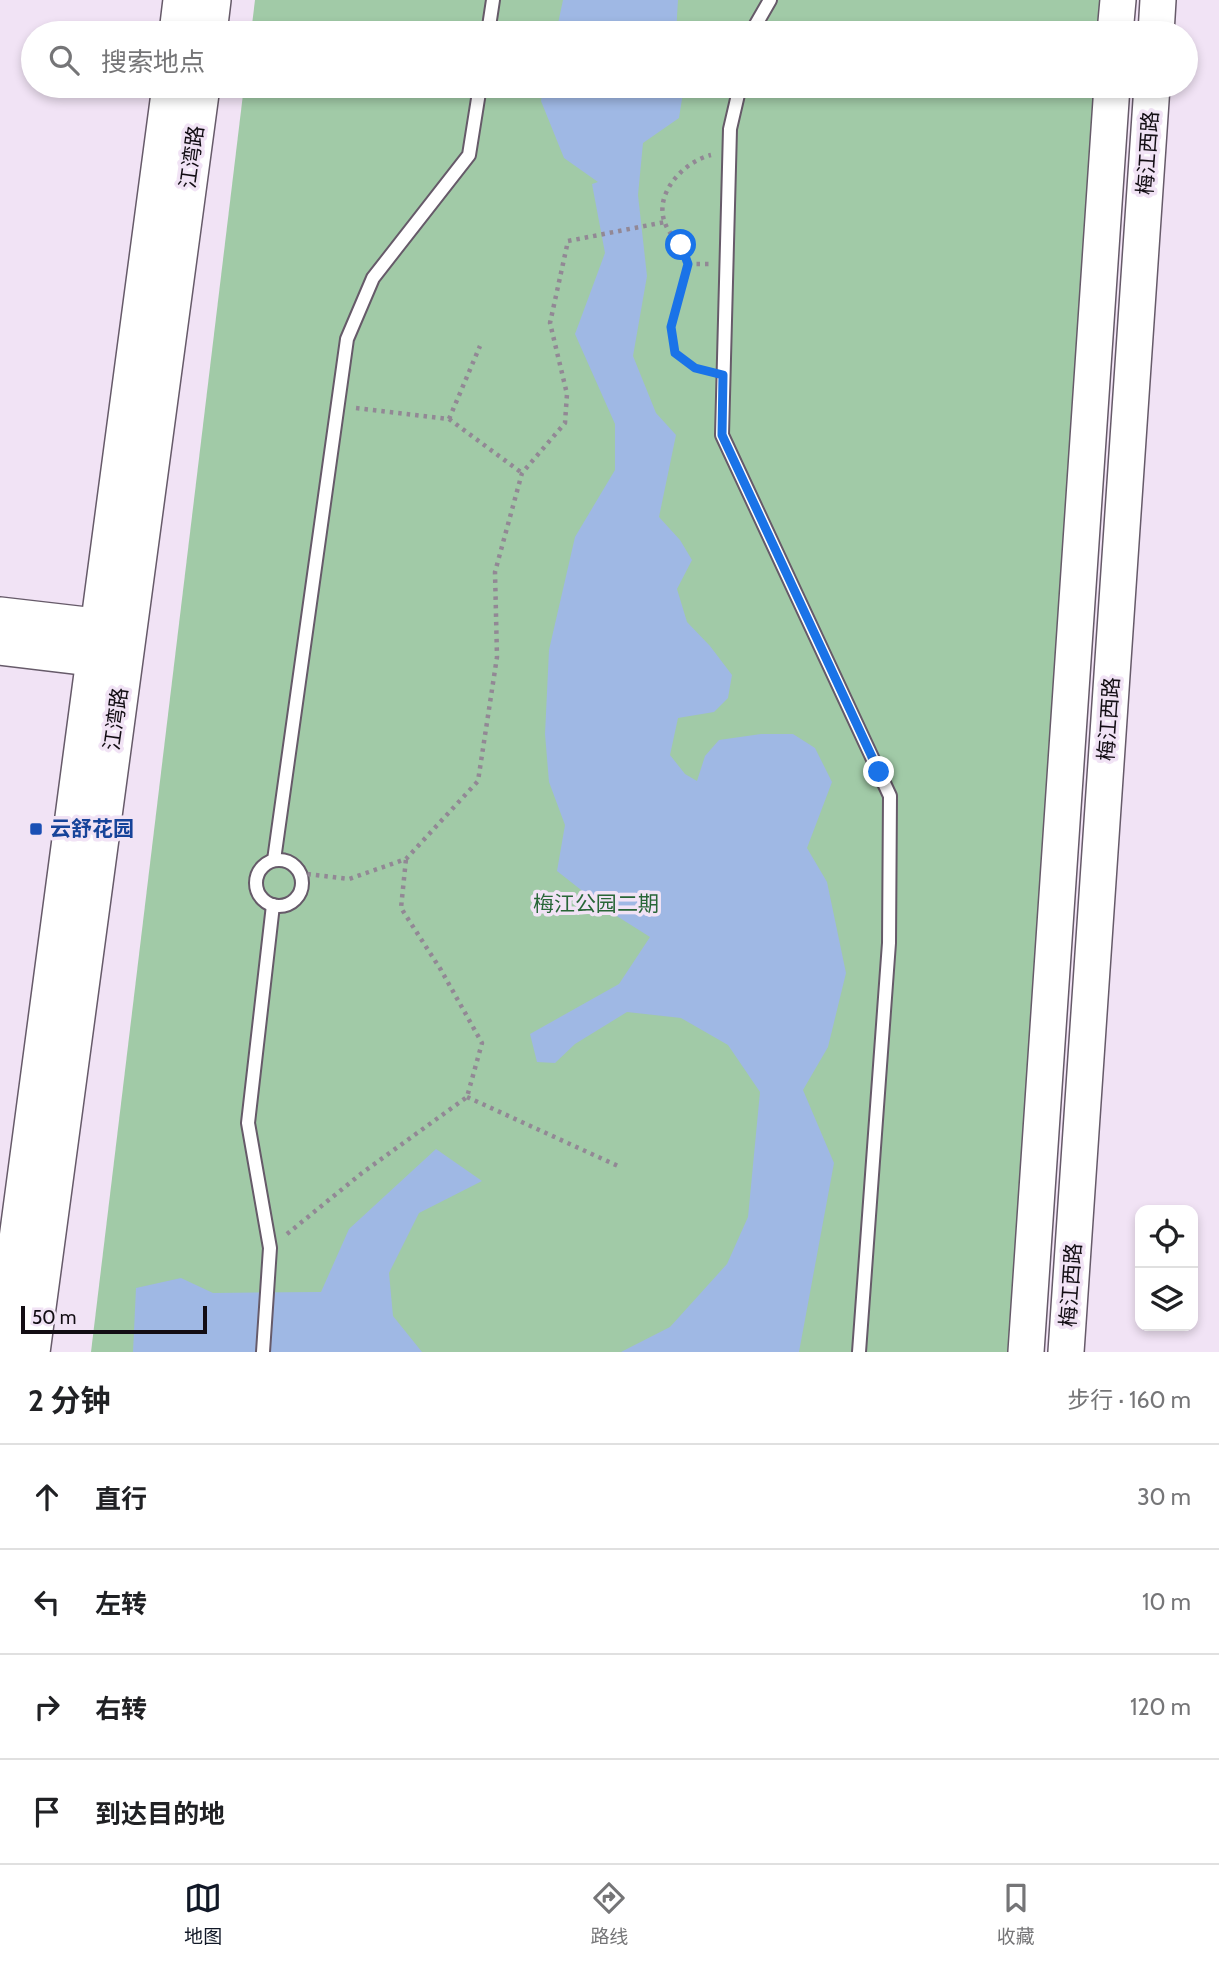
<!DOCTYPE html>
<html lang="zh">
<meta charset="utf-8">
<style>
body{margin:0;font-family:Cabin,"Noto Sans SC",sans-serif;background:#f6f6f6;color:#202124}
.controls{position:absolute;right:21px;bottom:21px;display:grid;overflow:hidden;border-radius:14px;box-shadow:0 4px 10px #0003}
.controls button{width:63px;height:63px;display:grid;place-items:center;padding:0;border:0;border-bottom:2px solid #e0e0e0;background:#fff;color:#202124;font:35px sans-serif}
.scale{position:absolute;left:21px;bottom:18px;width:186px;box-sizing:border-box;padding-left:7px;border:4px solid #120d13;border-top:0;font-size:19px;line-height:24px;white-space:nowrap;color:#120d13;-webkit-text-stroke:5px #f1e3f5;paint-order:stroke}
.stop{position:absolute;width:21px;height:21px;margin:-16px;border:5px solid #1a73e8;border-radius:50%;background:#fff}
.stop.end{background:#1a73e8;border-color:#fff;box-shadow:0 2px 7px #0008}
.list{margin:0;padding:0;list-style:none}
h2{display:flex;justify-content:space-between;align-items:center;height:91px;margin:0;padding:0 28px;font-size:30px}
h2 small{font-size:23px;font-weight:400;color:#757577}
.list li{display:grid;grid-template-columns:46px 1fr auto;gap:21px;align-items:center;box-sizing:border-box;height:105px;padding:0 28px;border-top:2px solid #e0e0e0}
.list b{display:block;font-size:26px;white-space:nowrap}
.list em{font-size:23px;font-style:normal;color:#757577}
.icon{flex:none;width:38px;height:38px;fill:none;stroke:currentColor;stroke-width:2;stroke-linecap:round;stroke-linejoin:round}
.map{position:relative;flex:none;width:1219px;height:1352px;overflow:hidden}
.search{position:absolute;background:#fff;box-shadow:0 4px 10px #0003;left:21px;right:21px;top:21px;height:77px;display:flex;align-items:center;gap:18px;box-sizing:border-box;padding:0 24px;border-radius:38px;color:#757577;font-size:26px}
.sheet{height:511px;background:#fff}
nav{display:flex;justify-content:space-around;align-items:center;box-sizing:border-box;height:98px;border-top:2px solid #e0e0e0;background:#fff;font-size:19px;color:#757577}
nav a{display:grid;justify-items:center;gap:4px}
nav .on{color:#111827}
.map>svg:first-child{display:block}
.park{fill:#a1caa7}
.water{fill:#9fb8e4}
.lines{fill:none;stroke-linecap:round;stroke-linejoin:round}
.lane-casing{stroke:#665a69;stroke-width:16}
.secondary-casing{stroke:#665a69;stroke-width:38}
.path{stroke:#928895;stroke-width:4.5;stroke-dasharray:3.5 5;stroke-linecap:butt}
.lane{stroke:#fff;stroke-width:12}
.secondary{stroke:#fff;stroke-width:35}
.route{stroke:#1a73e8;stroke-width:9}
.transit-dot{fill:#1a4fb4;stroke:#f1e3f5;stroke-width:2.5}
.labels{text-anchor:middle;stroke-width:7;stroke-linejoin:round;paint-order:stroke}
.street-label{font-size:21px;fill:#120d13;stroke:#f1e3f5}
.transit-label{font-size:21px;font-weight:bold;fill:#164399;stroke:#f1e3f5;text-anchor:start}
.park-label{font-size:21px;fill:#286637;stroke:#f1e3f5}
</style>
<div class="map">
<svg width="1219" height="1352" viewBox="0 0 1219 1352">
<rect width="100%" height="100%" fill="#f1e3f5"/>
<g class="park">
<polygon points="255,0 1112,0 1110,33 251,33"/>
<polygon points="244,86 1106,86 1011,1352 91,1352"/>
</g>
<g class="water">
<polygon points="563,0 678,0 676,33 556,33"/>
<polygon points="544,86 684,86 679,118 643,143 638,195 647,276 633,356 656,413 676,435 659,517 680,540 692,560 677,589 687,622 710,646 732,675 728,698 714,712 678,718 670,755 685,774 697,781 705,756 719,740 761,734 793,734 815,748 832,782 807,848 827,882 846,973 828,1047 803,1090 834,1163 799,1352 621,1352 670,1327 727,1264 748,1217 760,1092 728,1045 681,1018 627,1012 575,1044 555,1063 537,1062 530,1034 619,984 650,937 604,908 557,871 565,825 549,782 545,734 549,650 575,537 615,470 615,424 575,334 605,253 592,184 598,182 564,158 541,101"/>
<polygon points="436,1149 482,1181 419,1213 389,1273 393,1316 422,1352 133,1352 136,1288 181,1278 213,1293 321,1292 349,1229"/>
</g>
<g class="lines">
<g class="lane-casing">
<g id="lane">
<polyline points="488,33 493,0"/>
<polyline points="751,33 770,0"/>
<polyline points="740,86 730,129 722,435 890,796 889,943 859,1352"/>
<polyline points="274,860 347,339 373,278 469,155 480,86"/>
<circle cx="279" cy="883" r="23"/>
<polyline points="263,1352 270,1248 248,1123 273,905"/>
</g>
</g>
<g class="secondary-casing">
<g id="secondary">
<polyline points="177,33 181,0"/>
<polyline points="209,33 213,0"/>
<polyline points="1115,33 1118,0"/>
<polyline points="1156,33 1158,0"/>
<polyline points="0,615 121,629"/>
<polyline points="0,647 115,661"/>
<polyline points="2,1352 170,86"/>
<polyline points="32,1352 202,86"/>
<polyline points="1026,1352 1112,86"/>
<polyline points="1066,1352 1152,86"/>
</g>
</g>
<g class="path">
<polyline points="688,264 711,264"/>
<path d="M705 371 695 368 675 353C672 334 671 319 677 300 681 289 689 277 688 264 687 247 670 238 665 223 653 193 685 161 711 155"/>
<polyline points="356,408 449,419 522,473"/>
<polyline points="449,419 480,346"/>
<polyline points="299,873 349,879 406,859 478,781 497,657 495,572 522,473 565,423 567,394 550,323 568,241 665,222"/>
<polyline points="467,1097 618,1166"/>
<polyline points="287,1234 362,1173 467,1097 482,1043 441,970 401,908 406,859"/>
</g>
<use href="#lane" class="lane"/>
<use href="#secondary" class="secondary"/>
</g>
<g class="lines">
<polyline class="route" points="681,245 688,264 671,327 675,353 695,368 723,375 722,435 879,772"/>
</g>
<rect class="transit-dot" x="29" y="822" width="14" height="14" rx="3.5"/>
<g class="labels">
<g class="street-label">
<text transform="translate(1148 153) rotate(-86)" y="7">梅江西路</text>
<text transform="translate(192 157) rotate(-82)" y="7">江湾路</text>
<text transform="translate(116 719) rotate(-82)" y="7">江湾路</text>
<text transform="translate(1109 719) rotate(-86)" y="7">梅江西路</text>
<text transform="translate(1071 1285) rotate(-86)" y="7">梅江西路</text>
</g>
<g class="transit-label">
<text x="50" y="836">云舒花园</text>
</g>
<g class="park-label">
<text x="596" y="911">梅江公园二期</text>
</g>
</g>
</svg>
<div class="controls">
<button><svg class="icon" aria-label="locate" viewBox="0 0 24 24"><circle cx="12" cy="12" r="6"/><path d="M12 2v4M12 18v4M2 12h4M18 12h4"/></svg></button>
<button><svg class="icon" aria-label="layers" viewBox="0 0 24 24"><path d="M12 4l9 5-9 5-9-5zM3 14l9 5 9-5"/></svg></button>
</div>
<div class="scale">50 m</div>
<div class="stop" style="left:681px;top:245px"></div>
<div class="stop end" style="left:879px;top:772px"></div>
<div class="search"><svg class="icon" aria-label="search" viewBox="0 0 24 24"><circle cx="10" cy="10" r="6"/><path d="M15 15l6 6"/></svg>搜索地点</div>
</div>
<section class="sheet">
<h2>2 分钟<small>步行 · 160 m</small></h2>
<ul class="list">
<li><svg class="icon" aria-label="ahead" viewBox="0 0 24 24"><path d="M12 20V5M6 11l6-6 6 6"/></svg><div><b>直行</b></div><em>30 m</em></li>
<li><svg class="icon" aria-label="left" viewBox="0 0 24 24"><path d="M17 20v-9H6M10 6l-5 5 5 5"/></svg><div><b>左转</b></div><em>10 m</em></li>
<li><svg class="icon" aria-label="right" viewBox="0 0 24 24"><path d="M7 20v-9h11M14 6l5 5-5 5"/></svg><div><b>右转</b></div><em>120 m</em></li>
<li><svg class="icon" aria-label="arrive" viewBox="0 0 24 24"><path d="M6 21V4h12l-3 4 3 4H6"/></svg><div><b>到达目的地</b></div></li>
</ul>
</section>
<nav>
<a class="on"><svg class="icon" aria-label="map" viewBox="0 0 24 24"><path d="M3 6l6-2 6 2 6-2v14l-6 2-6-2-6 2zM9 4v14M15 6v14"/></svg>地图</a>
<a><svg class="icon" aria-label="directions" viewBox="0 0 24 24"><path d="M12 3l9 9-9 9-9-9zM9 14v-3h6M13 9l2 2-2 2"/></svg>路线</a>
<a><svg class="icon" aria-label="saved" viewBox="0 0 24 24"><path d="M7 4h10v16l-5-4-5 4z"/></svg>收藏</a>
</nav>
